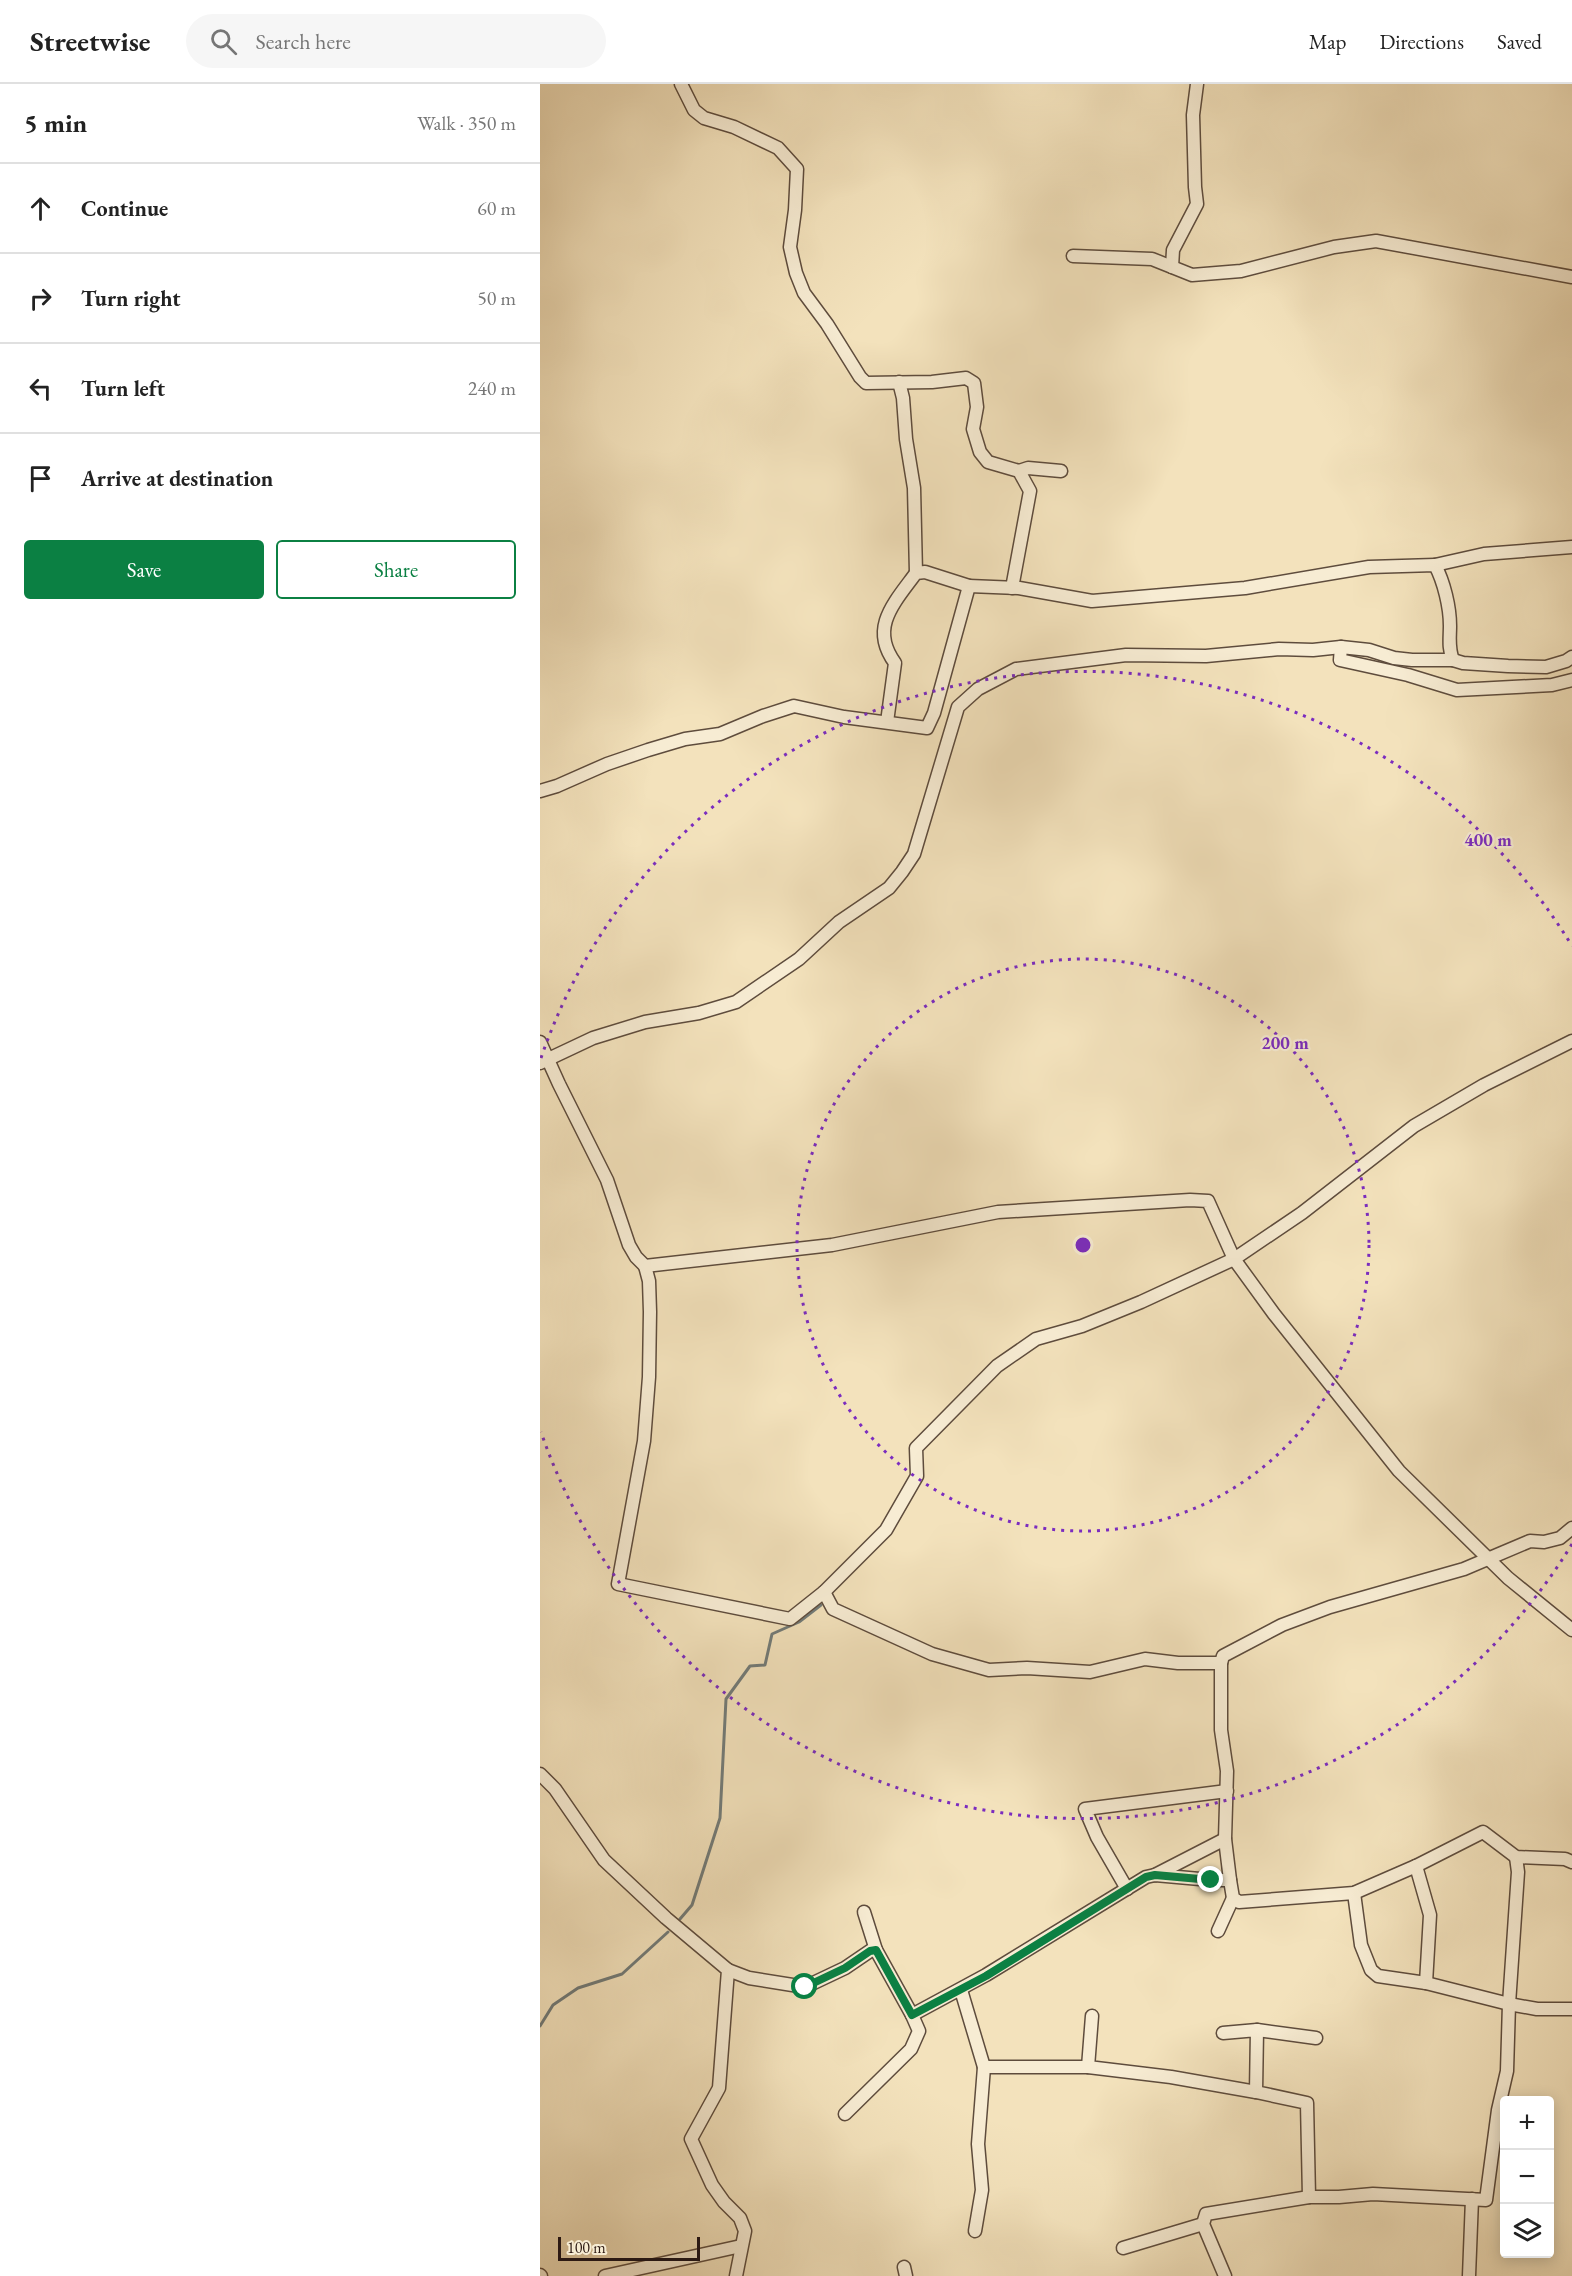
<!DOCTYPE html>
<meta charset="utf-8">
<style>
body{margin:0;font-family:"EB Garamond",serif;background:#f6f6f6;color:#222}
.controls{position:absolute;right:18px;bottom:18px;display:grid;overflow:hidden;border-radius:6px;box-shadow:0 3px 15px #0003}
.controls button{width:54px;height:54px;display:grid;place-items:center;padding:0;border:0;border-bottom:2px solid #e0e0e0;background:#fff;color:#222;font:30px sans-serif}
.scale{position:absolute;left:18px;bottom:15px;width:142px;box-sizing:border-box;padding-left:6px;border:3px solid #2d1a13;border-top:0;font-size:16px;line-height:21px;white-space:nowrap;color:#2d1a13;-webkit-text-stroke:4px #f7ecd3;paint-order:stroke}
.stop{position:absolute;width:18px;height:18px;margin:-14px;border:4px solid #0b8043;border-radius:50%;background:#fff}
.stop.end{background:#0b8043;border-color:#fff;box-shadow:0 2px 6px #0008}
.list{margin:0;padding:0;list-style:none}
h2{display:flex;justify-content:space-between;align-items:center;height:78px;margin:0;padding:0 24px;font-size:26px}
h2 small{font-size:20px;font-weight:400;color:#767676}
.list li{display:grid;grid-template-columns:39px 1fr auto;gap:18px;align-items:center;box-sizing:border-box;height:90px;padding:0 24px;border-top:2px solid #e0e0e0}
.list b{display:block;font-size:22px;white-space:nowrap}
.list em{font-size:20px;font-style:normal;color:#767676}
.actions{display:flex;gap:12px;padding:18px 24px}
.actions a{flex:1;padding:14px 0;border:2px solid #0b8043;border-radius:6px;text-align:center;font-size:21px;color:#0b8043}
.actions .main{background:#0b8043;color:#fff}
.icon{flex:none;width:33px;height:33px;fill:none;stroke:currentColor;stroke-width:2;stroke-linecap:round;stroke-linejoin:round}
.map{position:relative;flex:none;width:1032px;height:2192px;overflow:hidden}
header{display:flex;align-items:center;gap:36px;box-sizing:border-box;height:84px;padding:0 30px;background:#fff;border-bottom:2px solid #e0e0e0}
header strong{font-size:28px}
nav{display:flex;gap:33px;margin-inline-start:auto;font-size:21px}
.search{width:420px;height:54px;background:#f6f6f6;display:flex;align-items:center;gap:15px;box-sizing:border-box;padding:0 21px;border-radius:33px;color:#767676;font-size:22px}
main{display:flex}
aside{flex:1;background:#fff}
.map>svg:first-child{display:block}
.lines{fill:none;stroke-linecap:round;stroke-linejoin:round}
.stream{stroke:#727b78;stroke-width:3}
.minor-casing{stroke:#5e4c3d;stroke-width:15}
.minor{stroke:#f7ecd3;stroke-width:12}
.route{stroke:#0b8043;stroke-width:8}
.ring{fill:none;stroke:#7b2cbf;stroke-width:3;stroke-dasharray:3 6}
.centre{fill:#7b2cbf;stroke:#f7ecd3;stroke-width:3}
.ring-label{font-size:18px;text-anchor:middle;font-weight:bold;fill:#7b2cbf;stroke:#f7ecd3;stroke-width:4.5;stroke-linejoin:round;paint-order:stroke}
</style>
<header>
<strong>Streetwise</strong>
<div class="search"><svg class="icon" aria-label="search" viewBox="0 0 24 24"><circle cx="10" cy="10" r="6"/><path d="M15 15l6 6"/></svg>Search here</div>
<nav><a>Map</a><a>Directions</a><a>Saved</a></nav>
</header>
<main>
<aside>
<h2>5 min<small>Walk · 350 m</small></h2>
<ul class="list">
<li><svg class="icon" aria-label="ahead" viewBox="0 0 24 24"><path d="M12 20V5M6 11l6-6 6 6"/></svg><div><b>Continue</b></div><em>60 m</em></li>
<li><svg class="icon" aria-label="right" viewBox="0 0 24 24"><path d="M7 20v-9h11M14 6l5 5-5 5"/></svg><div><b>Turn right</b></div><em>50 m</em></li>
<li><svg class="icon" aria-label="left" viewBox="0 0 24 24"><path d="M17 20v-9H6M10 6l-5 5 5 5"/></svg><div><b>Turn left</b></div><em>240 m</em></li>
<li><svg class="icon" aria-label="arrive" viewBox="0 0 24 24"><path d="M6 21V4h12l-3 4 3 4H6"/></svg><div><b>Arrive at destination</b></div></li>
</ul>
<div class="actions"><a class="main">Save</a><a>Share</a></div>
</aside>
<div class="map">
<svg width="1032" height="2192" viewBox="0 0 1032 2192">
<rect width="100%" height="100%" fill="#f3e2bc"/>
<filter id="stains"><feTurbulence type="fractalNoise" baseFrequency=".00333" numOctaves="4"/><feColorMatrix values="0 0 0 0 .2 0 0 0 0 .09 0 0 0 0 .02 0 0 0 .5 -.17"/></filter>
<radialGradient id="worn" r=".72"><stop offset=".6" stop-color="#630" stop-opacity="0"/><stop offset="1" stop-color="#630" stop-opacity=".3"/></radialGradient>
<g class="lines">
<g class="stream">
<polyline points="140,1835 152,1821 180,1734 186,1615 210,1582 225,1581 232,1550 259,1538 281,1521"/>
<polyline points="0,1942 13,1921 38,1904 82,1890 128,1848"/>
</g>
<g class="minor-casing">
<g id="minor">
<polyline points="141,0 154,26 164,34 194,43 238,64 257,85 255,126 250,163 256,189 264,209 287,240 320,293 326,299 392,298 426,294 434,299 437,323 433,345 440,368 448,378 479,387 490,407 472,504"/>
<polyline points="533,172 612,175 652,191 701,187 794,163 836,157 1032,193"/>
<polyline points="632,183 633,166 657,120 655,103 653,31 657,0"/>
<polyline points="359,298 363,314 366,355 374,404 376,489"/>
<polyline points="479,387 488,384 521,387"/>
<polyline points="895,481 944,470 1032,463"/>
<polyline points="801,563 800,576 868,591 917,606 1012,601 1032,596"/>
<path d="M347 638 355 579C329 544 354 519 376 489L385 488 429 502"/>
<path d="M0 707 17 702 67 680 108 666 145 655 180 650 223 632 254 622 304 633 387 644 394 629 429 502 479 504 552 517 705 504 829 483 895 481C904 498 910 523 910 542 910 554 908 564 913 576"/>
<polyline points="0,958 19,1000 67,1096 89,1161 96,1173 105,1182 292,1161 458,1128 650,1116 668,1117 694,1175 734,1230 859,1387 968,1494 1032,1546"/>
<polyline points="0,979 53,954 105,938 159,929 196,918 259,875 299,838 349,804 362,788 374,770 418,623 438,605 476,585 586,571 666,572 739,565 773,566 801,563 829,566 854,574 872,576 913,576 923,579 968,582 1006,583 1026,577 1032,573"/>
<polyline points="105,1182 109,1197 110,1228 109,1293 104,1357 78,1500 250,1535 284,1508 293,1525 392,1570 449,1586 487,1584 550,1588 605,1575 638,1579 681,1579 683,1572 742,1541 790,1523 924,1485 990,1457 1004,1458 1020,1454 1032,1444"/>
<polyline points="284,1508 346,1446 377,1392 376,1364 457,1282 496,1255 542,1242 601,1218 694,1175 762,1129 874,1042 944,1001 1032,957"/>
<polyline points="681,1579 681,1646 687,1687 685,1755 690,1796"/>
<polyline points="0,1690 15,1705 64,1776 126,1834 188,1886 179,2004 151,2055 172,2101 184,2118 200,2134 205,2147 196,2192"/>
<polyline points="876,1782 890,1831 886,1899"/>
<polyline points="615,1791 685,1755"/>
<polyline points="587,1805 557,1753 545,1725 687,1707"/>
<polyline points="814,1809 821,1861 831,1886 838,1892 886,1899 969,1920 997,1925 1032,1925"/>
<polyline points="324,1828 336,1866"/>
<polyline points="678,1847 693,1814"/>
<polyline points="188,1886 209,1894 265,1903 305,1884 330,1867 336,1866 372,1931 446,1891 606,1793 615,1791 671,1796 690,1796 693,1814 699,1818 814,1809 876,1782 943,1748 976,1773 1025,1775 1032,1778"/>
<polyline points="421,1906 444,1983 548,1983"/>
<polyline points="552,1932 548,1983 631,1993 716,2008"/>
<polyline points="717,1946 776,1954"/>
<polyline points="683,1949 717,1946 716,2008 767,2019 769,2113 799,2113 833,2110 946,2116 958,2026 967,1987 969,1920 978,1788 976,1773"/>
<polyline points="305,2030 371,1965 379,1947 372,1931"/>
<polyline points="435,2147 442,2106 438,2060 444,1983"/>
<polyline points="583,2164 663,2140"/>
<polyline points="364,2183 366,2192"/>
<polyline points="0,2191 1,2192"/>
<polyline points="65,2192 201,2162"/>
<polyline points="685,2192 663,2140 666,2130 769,2113"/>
<polyline points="929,2192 932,2115"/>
</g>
</g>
<use href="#minor" class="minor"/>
</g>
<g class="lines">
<polyline class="route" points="265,1903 305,1884 330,1867 336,1866 372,1931 446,1892 606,1793 615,1791 671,1796"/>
</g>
<g class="ring">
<circle cx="543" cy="1161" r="286"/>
<path d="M1032 1460A573 573 0 0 1 1 1348M1 974A573 573 0 0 1 1032 862"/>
</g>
<circle cx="543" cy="1161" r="9" class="centre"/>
<g class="ring-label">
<text x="948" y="762">400 m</text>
<text x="745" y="965">200 m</text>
</g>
<rect width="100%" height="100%" filter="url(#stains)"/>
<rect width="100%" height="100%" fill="url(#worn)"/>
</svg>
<div class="controls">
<button>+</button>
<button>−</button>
<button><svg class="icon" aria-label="layers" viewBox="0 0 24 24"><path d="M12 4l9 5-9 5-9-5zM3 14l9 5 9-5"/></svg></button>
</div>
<div class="scale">100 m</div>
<div class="stop" style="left:265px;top:1903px"></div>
<div class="stop end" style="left:671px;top:1796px"></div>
</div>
</main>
